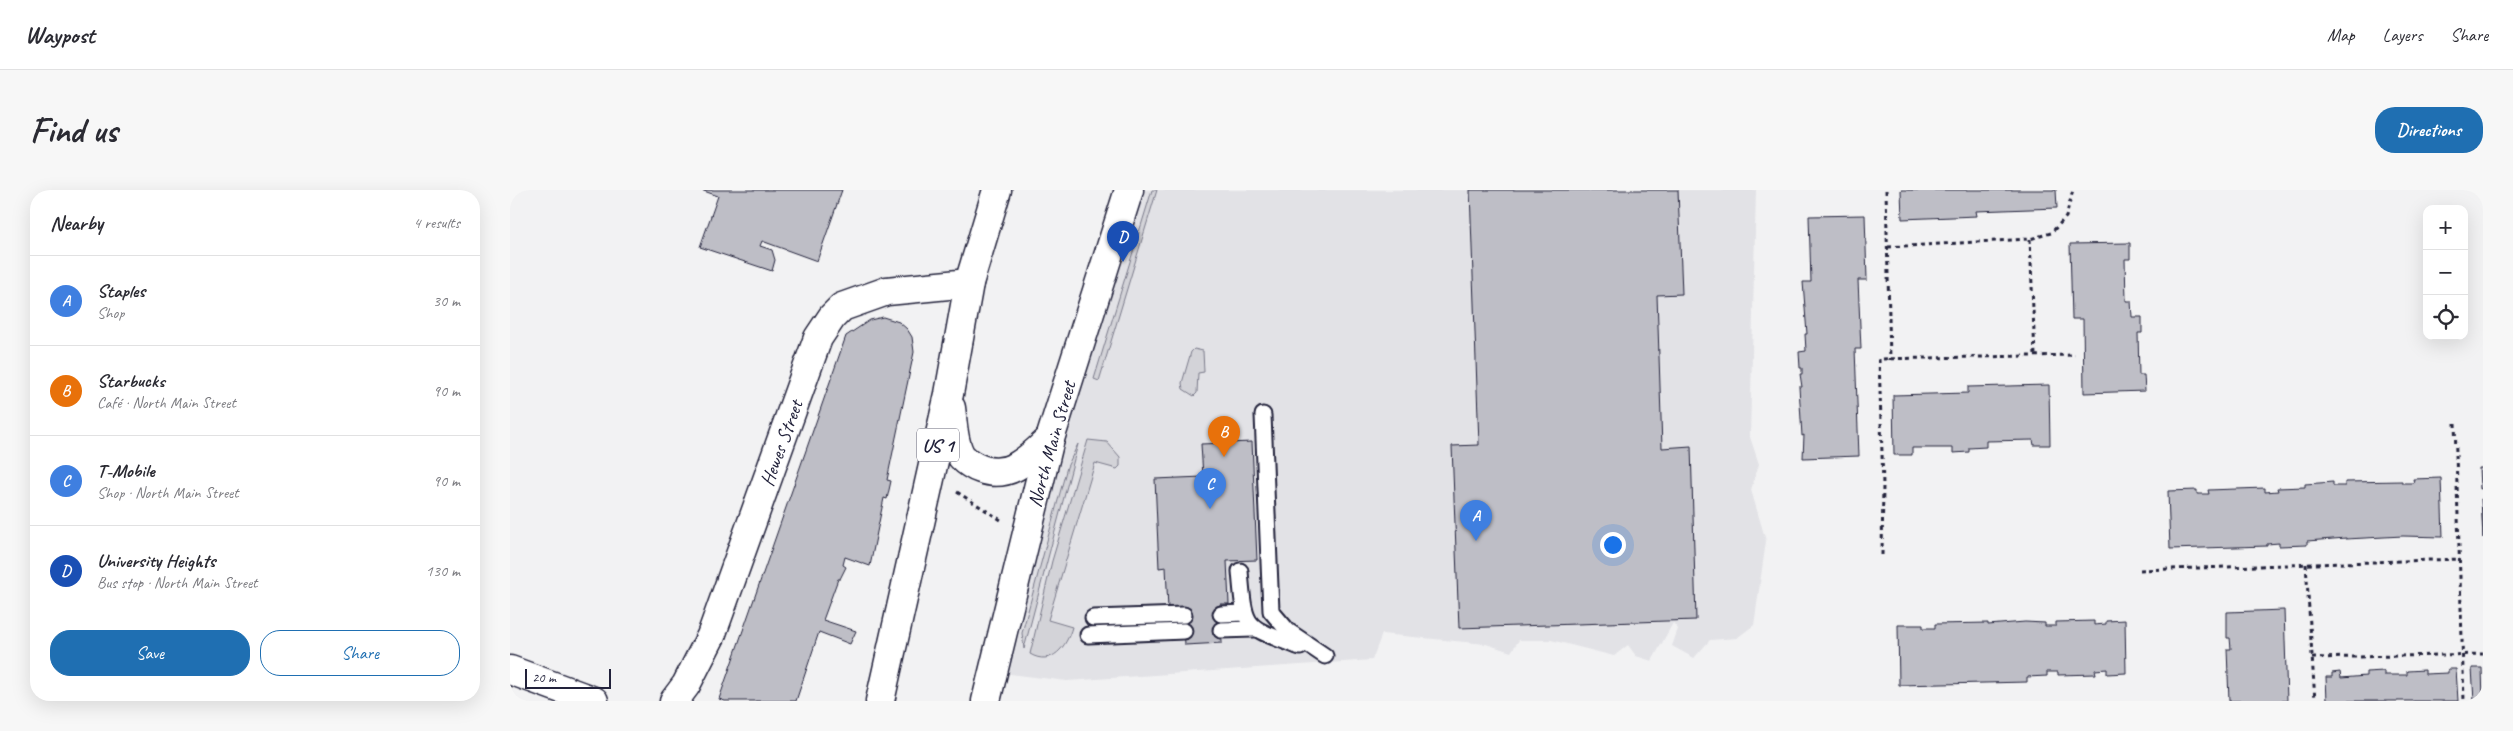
<!DOCTYPE html>
<meta charset="utf-8">
<style>
body{margin:0;font-family:Caveat,sans-serif;background:#f7f7f7;color:#2b2b33}
.controls{position:absolute;right:15px;top:15px;display:grid;overflow:hidden;border-radius:10px;box-shadow:0 5px 20px #0002}
.controls button{width:45px;height:45px;display:grid;place-items:center;padding:0;border:0;border-bottom:1px solid #e1e1e2;background:#fff;color:#2b2b33;font:25px sans-serif}
.scale{position:absolute;left:15px;bottom:12px;width:86px;box-sizing:border-box;padding-left:5px;border:2px solid #22223b;border-top:0;font-size:14px;line-height:18px;white-space:nowrap;color:#22223b;-webkit-text-stroke:4px #fff;paint-order:stroke}
.you{position:absolute;left:1102px;top:354px;width:18px;height:18px;margin:-12px;border:4px solid #fff;border-radius:50%;background:#1a73e8;box-shadow:0 0 0 8px #1a73e833}
.badge{display:grid;place-items:center;width:32px;height:32px;border-radius:50%;background:#1f6fb2;color:#fff;font-size:16px;font-weight:700}
.pin{position:absolute;translate:-50% -41px;filter:drop-shadow(0 1px 2px #0008)}
.pin::after{content:'';position:absolute;top:26px;width:18px;height:15px;background:inherit;clip-path:polygon(0 0,100% 0,50% 100%)}
.list{margin:0;padding:0;list-style:none}
h2{display:flex;justify-content:space-between;align-items:center;height:65px;margin:0;padding:0 20px;font-size:21px}
h2 small{font-size:16px;font-weight:400;color:#7c7c81}
.list li{display:grid;grid-template-columns:32px 1fr auto;gap:15px;align-items:center;box-sizing:border-box;height:90px;padding:0 20px;border-top:1px solid #e1e1e2}
.list b{display:block;font-size:19px;white-space:nowrap}
.list p{margin:0;font-size:16px;white-space:nowrap;color:#7c7c81}
.list em{font-size:16px;font-style:normal;color:#7c7c81}
.actions{display:flex;gap:10px;padding:15px 20px}
.actions a{flex:1;padding:11px 0;border:1px solid #1f6fb2;border-radius:20px;text-align:center;font-size:18px;color:#1f6fb2}
.actions .main{background:#1f6fb2;color:#fff}
.icon{flex:none;width:28px;height:28px;fill:none;stroke:currentColor;stroke-width:2;stroke-linecap:round;stroke-linejoin:round}
.map{position:relative;flex:none;width:1973px;height:511px;overflow:hidden;border-radius:20px}
header{display:flex;align-items:center;gap:30px;box-sizing:border-box;height:70px;padding:0 25px;background:#fff;border-bottom:1px solid #e1e1e2}
header strong{font-size:24px}
nav{display:flex;gap:28px;margin-inline-start:auto;font-size:18px}
.intro{display:flex;align-items:center;justify-content:space-between;box-sizing:border-box;height:120px;padding:0 30px}
h1{margin:0;font-size:35px}
.button{padding:12px 22px;border-radius:20px;background:#1f6fb2;color:#fff;font-size:18px;font-weight:700}
main{display:flex;gap:30px;padding:0 30px}
aside{flex:1;background:#fff;border-radius:20px;box-shadow:0 5px 20px #0002}
.map>svg:first-child{display:block}
.built{fill:#e2e2e6}
.green{fill:#d3d3d8;stroke:#7a7a8a}
.building{fill:#bebec6;stroke:#22223b}
.lines{fill:none;stroke-linecap:round;stroke-linejoin:round}
.service-casing{stroke:#22223b;stroke-width:19}
.minor-casing{stroke:#22223b;stroke-width:31}
.primary-casing{stroke:#22223b;stroke-width:31}
.path{stroke:#22223b;stroke-width:3;stroke-dasharray:4 4;stroke-linecap:butt}
.service{stroke:#fff;stroke-width:15}
.minor{stroke:#fff;stroke-width:28}
.primary{stroke:#fff;stroke-width:28}
.labels{text-anchor:middle;stroke-width:4.5;stroke-linejoin:round;paint-order:stroke}
.shield{fill:#fff;stroke:#646476;stroke-width:1}
.shield-label{font-size:19px;font-weight:bold;fill:#22223b}
.street-label{font-size:20px;fill:#22223b;stroke:#fff}
</style>
<header>
<strong>Waypost</strong>
<nav><a>Map</a><a>Layers</a><a>Share</a></nav>
</header>
<div class="intro"><h1>Find us</h1><a class="button">Directions</a></div>
<main>
<aside>
<h2>Nearby<small>4 results</small></h2>
<ul class="list">
<li><span class="badge" style="background:#3f7fe0">A</span><div><b>Staples</b><p>Shop</p></div><em>30 m</em></li>
<li><span class="badge" style="background:#e8710a">B</span><div><b>Starbucks</b><p>Café · North Main Street</p></div><em>90 m</em></li>
<li><span class="badge" style="background:#3f7fe0">C</span><div><b>T-Mobile</b><p>Shop · North Main Street</p></div><em>90 m</em></li>
<li><span class="badge" style="background:#1a4fb4">D</span><div><b>University Heights</b><p>Bus stop · North Main Street</p></div><em>130 m</em></li>
</ul>
<div class="actions"><a class="main">Save</a><a>Share</a></div>
</aside>
<div class="map">
<svg width="1973" height="511" viewBox="0 0 1973 511">
<rect width="100%" height="100%" fill="#f2f2f3"/>
<filter id="ink" filterUnits="userSpaceOnUse"><feTurbulence type="fractalNoise" baseFrequency=".02" numOctaves="2"/><feDisplacementMap in="SourceGraphic" scale="10" xChannelSelector="R" yChannelSelector="G"/><feConvolveMatrix kernelMatrix="1 2 1 2 8 2 1 2 1" color-interpolation-filters="sRGB"/></filter>
<g filter="url(#ink)">
<polygon class="built" points="624,0 1246,0 1240,247 1249,274 1241,300 1256,351 1244,435 1227,448 1200,450 1184,468 1162,456 1168,439 1163,433 1142,471 1126,466 1118,455 1104,466 1041,450 1009,450 1001,462 976,454 872,444 862,470 557,491 484,482"/>
<g class="green">
<polygon points="642,0 647,0 589,191 584,189"/>
<polygon points="684,159 693,161 694,182 688,183 687,203 684,206 673,199 672,193 681,162"/>
<path d="M578 250 597 252 610 267V276L607 279 585 273 538 430 562 437C557 456 542 477 520 464L542 371Z"/>
<polygon points="568,254 514,459 512,443 557,277"/>
</g>
<g class="building">
<polygon points="191,0 332,0 307,71 252,51 250,56 262,60 265,70 262,81 190,57 208,6"/>
<polygon points="960,0 1168,0 1172,104 1147,105 1152,258 1181,256 1186,430 949,438 942,256 969,255"/>
<polygon points="1391,0 1546,0 1547,18 1466,21 1467,26 1392,29"/>
<polygon points="1355,25 1357,90 1348,90 1351,159 1345,159 1349,266 1293,268 1294,245 1292,246 1289,197 1292,197 1290,184 1292,184 1292,178 1290,178 1289,162 1296,161 1295,144 1297,144 1293,92 1301,92 1299,26"/>
<polygon points="1620,53 1620,69 1615,69 1616,111 1621,111 1622,127 1632,127 1632,143 1628,143 1629,185 1634,185 1635,201 1574,203 1573,129 1562,129 1560,54"/>
<polygon points="373,127 389,132 397,139 402,147 404,162 377,290 381,291 377,309 374,308 360,376 335,367 333,375 336,377 330,389 328,389 313,430 346,441 340,454 309,442 286,511 215,511 209,509 336,146 360,130"/>
<polygon points="1539,195 1540,255 1524,255 1523,250 1476,251 1476,257 1459,258 1459,262 1443,263 1443,258 1402,258 1402,265 1384,265 1383,205 1458,203 1458,197"/>
<polygon points="742,252 747,370 717,371 719,414 710,414 712,453 675,455 673,418 658,419 656,377 649,378 645,289 693,287 691,254"/>
<polygon points="1969,278 1973,278 1973,298 1970,299"/>
<polygon points="1931,288 1933,347 1893,346 1836,349 1836,348 1797,351 1797,355 1769,356 1769,353 1757,354 1757,356 1660,359 1658,301 1687,300 1687,304 1699,304 1698,300 1755,298 1755,302 1768,301 1767,298 1795,297 1795,294 1823,292 1823,296 1835,296 1835,292 1892,291 1892,293 1904,293 1903,289"/>
<polygon points="1971,309 1973,309 1973,348"/>
<polygon points="1774,420 1777,511 1719,511 1717,459 1721,459 1720,448 1717,448 1717,422"/>
<polygon points="1615,430 1616,483 1597,484 1597,479 1585,480 1586,484 1548,485 1548,482 1537,482 1537,486 1517,487 1517,492 1389,495 1388,435 1413,435 1413,438 1425,438 1425,434 1478,433 1478,435 1515,432 1535,433 1535,436 1546,436 1546,432 1584,431 1584,435 1596,434 1596,431"/>
<polygon points="1962,478 1972,478 1973,511 1964,511"/>
<polygon points="1938,479 1946,479 1948,511 1817,511 1816,487 1822,487 1822,483 1830,482 1831,488 1856,486 1856,482 1874,481 1874,485 1897,485 1897,481 1915,480 1915,484 1938,483"/>
</g>
<g class="lines">
<g class="service-casing">
<g id="service">
<polyline points="753,225 761,421 778,441 815,466"/>
<path d="M730 381C735 442 734 435 790 457"/>
<polyline points="711,424 734,423"/>
<polyline points="583,428 674,425"/>
<polyline points="711,440 743,439"/>
<polyline points="578,445 674,441"/>
</g>
</g>
<g class="minor-casing">
<g id="minor">
<polyline points="0,480 84,511"/>
<polyline points="164,511 176,495 201,446 308,148 322,127 332,117 377,101 459,93"/>
</g>
</g>
<g class="primary-casing">
<g id="primary">
<path d="M441 218C443 232 443 255 452 267 457 272 465 277 471 279 500 290 520 267 540 249"/>
<polyline points="370,511 439,204 459,93 487,0"/>
<polyline points="476,511 540,249 619,0"/>
</g>
</g>
<g class="path">
<polyline points="1376,0 1380,170"/>
<polyline points="1520,49 1525,166"/>
<polyline points="1378,57 1520,49 1541,43 1556,27 1563,0"/>
<polyline points="1945,233 1954,511"/>
<polyline points="447,302 491,330"/>
<polyline points="1372,365 1373,295 1369,169 1565,165"/>
<polyline points="1796,374 1805,511"/>
<polyline points="1630,380 1950,369"/>
<polyline points="1802,468 1973,464"/>
</g>
<use href="#service" class="service"/>
<use href="#minor" class="minor"/>
<use href="#primary" class="primary"/>
</g>
</g>
<g class="labels">
<rect class="shield" x="407" y="238.5" width="42" height="33" rx="4"/>
<g class="shield-label">
<text x="428" y="262">US 1</text>
</g>
<g class="street-label">
<text transform="translate(271 253) rotate(-70)" y="7">Hewes Street</text>
<text transform="translate(541 254) rotate(-74)" y="7">North Main Street</text>
</g>
</g>
</svg>
<div class="controls">
<button>+</button>
<button>−</button>
<button><svg class="icon" aria-label="locate" viewBox="0 0 24 24"><circle cx="12" cy="12" r="6"/><path d="M12 2v4M12 18v4M2 12h4M18 12h4"/></svg></button>
</div>
<div class="scale">20 m</div>
<div class="you"></div>
<div class="pin badge" style="left:966px;top:351px;background:#3f7fe0">A</div>
<div class="pin badge" style="left:714px;top:267px;background:#e8710a">B</div>
<div class="pin badge" style="left:700px;top:319px;background:#3f7fe0">C</div>
<div class="pin badge" style="left:613px;top:72px;background:#1a4fb4">D</div>
</div>
</main>
